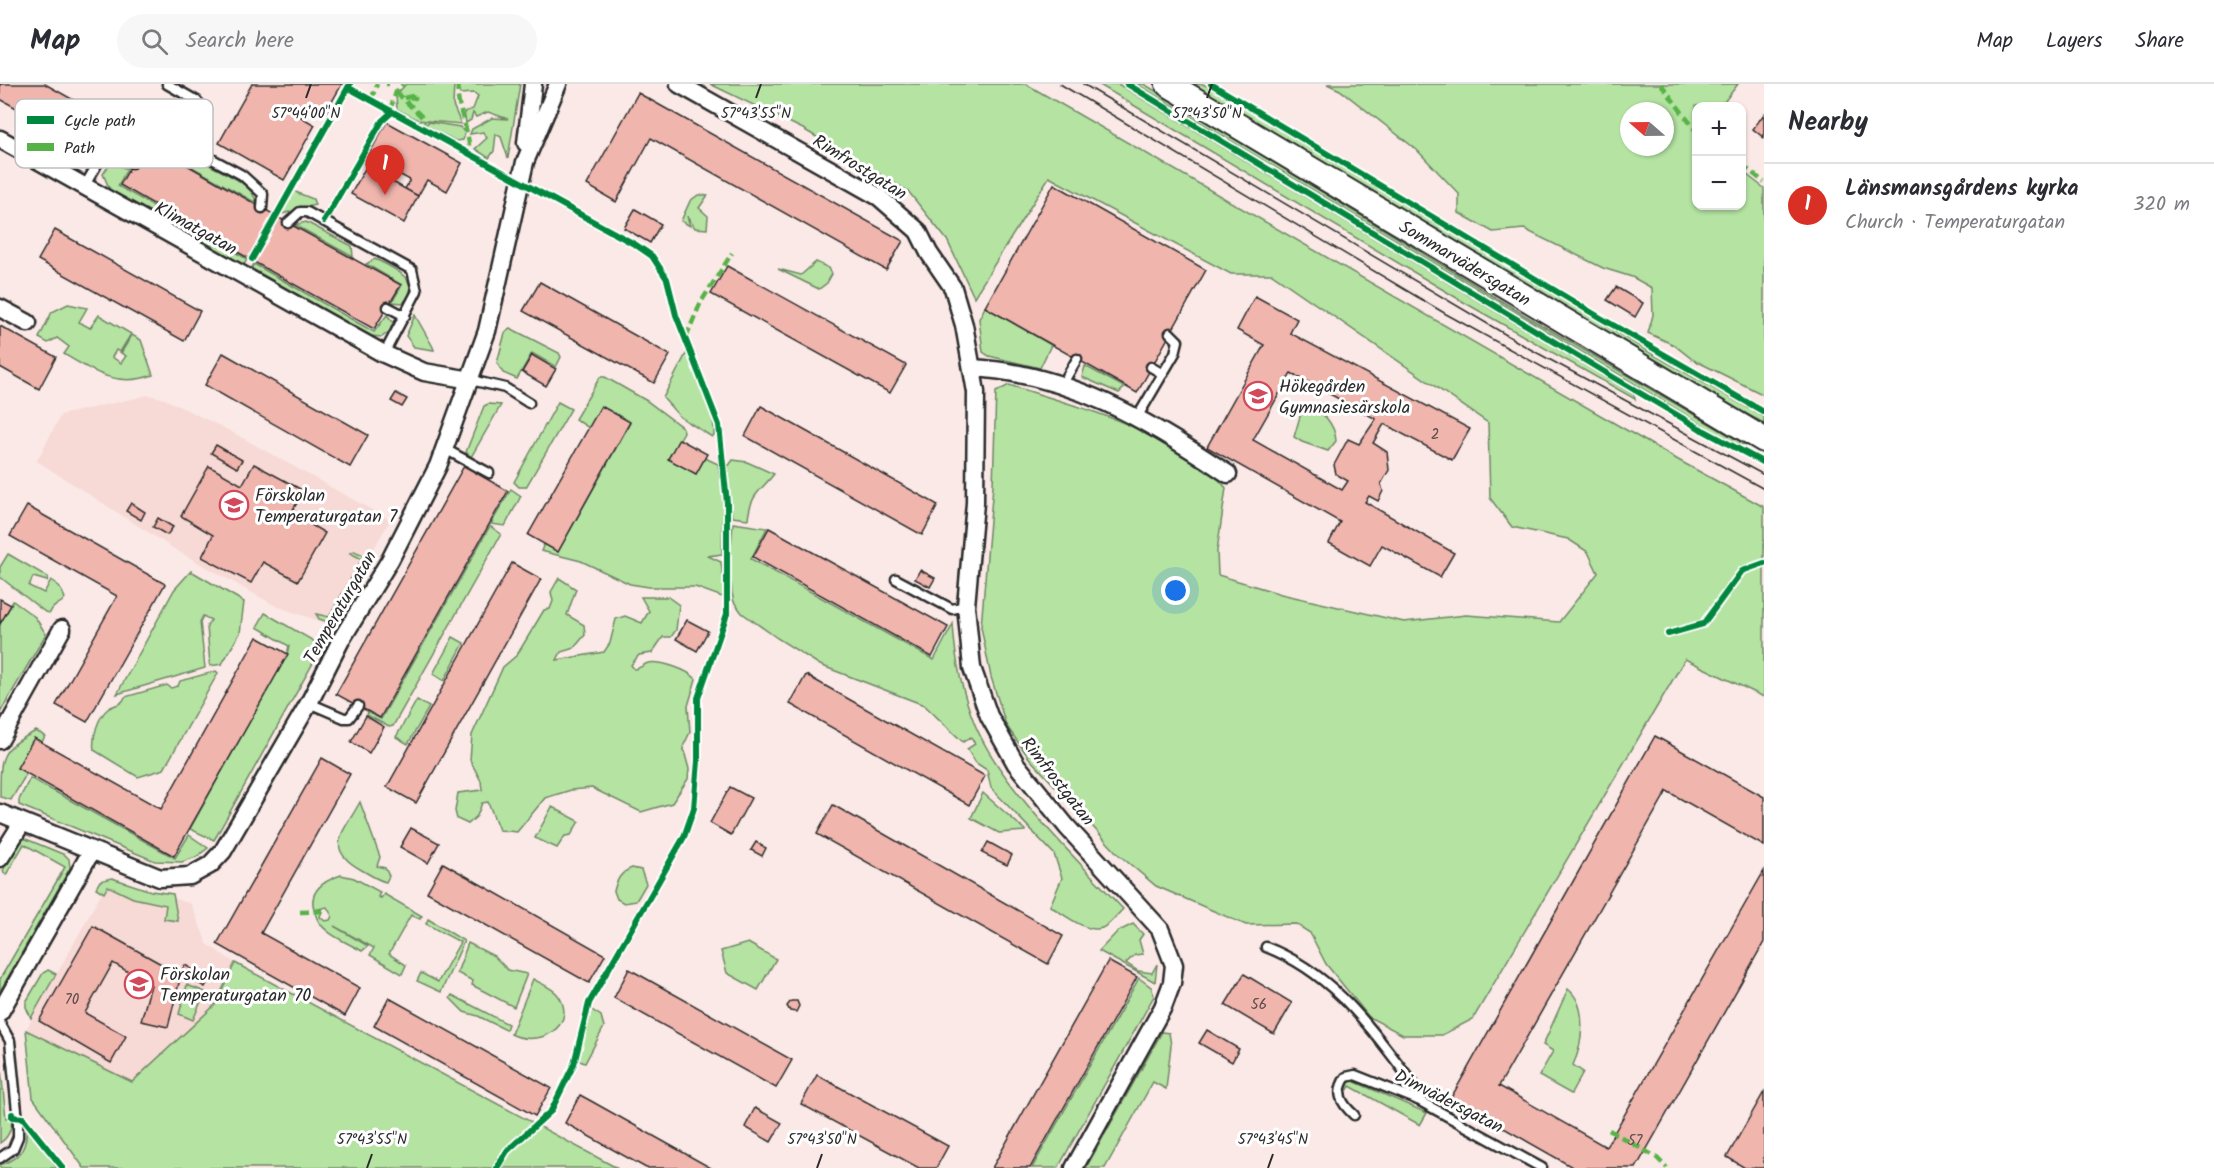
<!DOCTYPE html>
<meta charset="utf-8">
<style>
body{margin:0;font-family:Kalam,sans-serif;background:#f7f7f7;color:#2b2b33}
.controls{position:absolute;right:18px;top:18px;display:grid;overflow:hidden;border-radius:12px;box-shadow:0 2px 4px #0004}
.controls button{width:54px;height:54px;display:grid;place-items:center;padding:0;border:0;border-bottom:2px solid #e1e1e2;background:#fff;color:#2b2b33;font:30px sans-serif}
.compass{position:absolute;left:1620px;top:18px;width:54px;height:54px;border-radius:50%;background:#fff;box-shadow:0 2px 4px #0004;rotate:290deg}
.you{position:absolute;left:1176px;top:507px;width:21px;height:21px;margin:-15px;border:4px solid #fff;border-radius:50%;background:#1a73e8;box-shadow:0 0 0 9px #1a73e833}
.badge{display:grid;place-items:center;width:39px;height:39px;border-radius:50%;background:#d93025;color:#fff;font-size:20px;font-weight:700}
.pin{position:absolute;translate:-50% -50px;filter:drop-shadow(0 2px 3px #0008)}
.pin::after{content:'';position:absolute;top:32px;width:21px;height:18px;background:inherit;clip-path:polygon(0 0,100% 0,50% 100%)}
.list{margin:0;padding:0;list-style:none}
h2{display:flex;justify-content:space-between;align-items:center;height:78px;margin:0;padding:0 24px;font-size:26px}
h2 small{font-size:20px;font-weight:400;color:#7c7c81}
.list li{display:grid;grid-template-columns:39px 1fr auto;gap:18px;align-items:center;box-sizing:border-box;height:84px;padding:0 24px;border-top:2px solid #e1e1e2}
.list b{display:block;font-size:22px;white-space:nowrap}
.list p{margin:0;font-size:20px;white-space:nowrap;color:#7c7c81}
.list em{font-size:20px;font-style:normal;color:#7c7c81}
.icon{flex:none;width:33px;height:33px;fill:none;stroke:currentColor;stroke-width:2;stroke-linecap:round;stroke-linejoin:round}
.map{position:relative;flex:none;width:1764px;height:1084px;overflow:hidden}
header{display:flex;align-items:center;gap:36px;box-sizing:border-box;height:84px;padding:0 30px;background:#fff;border-bottom:2px solid #e1e1e2}
header strong{font-size:28px}
nav{display:flex;gap:33px;margin-inline-start:auto;font-size:21px}
.search{width:420px;height:54px;background:#f7f7f7;display:flex;align-items:center;gap:15px;box-sizing:border-box;padding:0 21px;border-radius:33px;color:#7c7c81;font-size:22px}
main{display:flex}
aside{flex:1;background:#fff}
.map>svg:first-child{display:block}
.built{fill:#f7d9d5}
.green{fill:#b4e3a2;stroke:#708766;stroke-width:1.5;fill-rule:evenodd}
.building{fill:#f0b5ad;stroke:#2b2b2b;stroke-width:1.5;fill-rule:evenodd}
.lines{fill:none;stroke-linecap:round;stroke-linejoin:round}
.lane-casing{stroke:#2b2b2b;stroke-width:13}
.street-casing{stroke:#2b2b2b;stroke-width:21}
.secondary-casing{stroke:#2b2b2b;stroke-width:28}
.lane{stroke:#fff;stroke-width:8}
.street{stroke:#fff;stroke-width:16}
.secondary{stroke:#fff;stroke-width:24}
.tram{stroke:#2b2b2b;stroke-width:1.5}
.quiet{stroke:#56b246;stroke-width:4.5;stroke-dasharray:9 4.5;stroke-linecap:butt}
.cycleway-casing{stroke:#fff;stroke-width:10}
.cycleway{stroke:#00873e;stroke-width:6}
.ticks{fill:none;stroke:#2b2b2b;stroke-width:2}
.labels{text-anchor:middle;stroke-width:6;stroke-linejoin:round;paint-order:stroke}
.number-label{font-size:15px;fill:#5c4e4c}
.street-label{font-size:18px;fill:#2b2b2b;stroke:#fff}
.poi-label{font-size:18px;fill:#2b2b2b;stroke:#fff;text-anchor:start}
.key{fill:#fff;stroke:#bfbfbf;stroke-width:1.5}
.key-label{font-size:16px;fill:#2b2b2b}
.ticks-label{font-size:15px;text-anchor:middle;fill:#2b2b2b;stroke:#fff;stroke-width:6;stroke-linejoin:round;paint-order:stroke}
</style>
<header>
<strong>Map</strong>
<div class="search"><svg class="icon" aria-label="search" viewBox="0 0 24 24"><circle cx="10" cy="10" r="6"/><path d="M15 15l6 6"/></svg>Search here</div>
<nav><a>Map</a><a>Layers</a><a>Share</a></nav>
</header>
<main>
<div class="map">
<svg width="1764" height="1084" viewBox="0 0 1764 1084">
<rect width="100%" height="100%" fill="#fae9e6"/>
<filter id="ink" filterUnits="userSpaceOnUse"><feTurbulence type="fractalNoise" baseFrequency=".0167" numOctaves="2"/><feDisplacementMap in="SourceGraphic" scale="12" xChannelSelector="R" yChannelSelector="G"/><feConvolveMatrix kernelMatrix="1 2 1 2 8 2 1 2 1" color-interpolation-filters="sRGB"/></filter>
<g filter="url(#ink)">
<g class="built">
<polygon points="149,311 164,315 226,345 390,436 331,541 276,522 176,466 37,377 61,331"/>
<polygon points="110,794 191,820 207,860 235,879 216,921 132,999 26,946"/>
</g>
<g class="green">
<polygon points="406,0 454,0 453,21 461,40 418,36 397,25 396,11"/>
<polygon points="459,0 520,0 508,74 501,53 496,50 494,67 489,74 475,65 487,54 483,48 470,50 472,45 492,34 508,35 488,28 476,33 473,29 471,36 466,39 464,28 473,25 478,12 474,9 460,10"/>
<path d="M710 0H1026L1680 377 1764 423V613L1685 575 1473 935 1442 951H1403L1369 933 1326 880 1310 849 1296 840 1246 841 1156 802 1118 770 1029 674 1006 641 991 593 981 543 993 401 996 308 1009 301C1073 321 1137 337 1192 375 1205 384 1217 391 1226 404L1217 467 1218 491 1281 510 1404 538 1466 531 1559 538 1598 489 1588 468 1568 455 1512 443 1490 414 1488 339 1272 190H1231L1049 93 974 213 947 156 908 107 803 45Z"/>
<polygon points="1098,0 1118,0 1634,311 1635,315 1467,220"/>
<polygon points="1137,0 1144,0 1526,232 1744,360 1740,361 1713,347"/>
<polygon points="1186,0 1203,0 1649,268 1764,333 1764,339 1658,285"/>
<path d="M1327 0H1738L1721 22H1696V122H1742V87L1764 104V311L1692 275 1674 261 1648 249 1653 231 1652 204 1632 193 1603 184 1524 145 1493 148 1459 129V110L1417 66 1340 6ZM1629 27H1665V63H1629Z"/>
<polygon points="429,38 460,43 465,49 463,56 456,57 425,41"/>
<polygon points="111,78 127,85 118,102 247,175 244,181 110,106 103,90"/>
<path d="M199 78 205 79C220 87 255 100 256 119L192 83Z"/>
<polygon points="293,107 313,115 315,121 282,130"/>
<polygon points="698,111 708,111 699,124 708,132 707,145 695,144 687,132 690,142 681,137 690,117"/>
<polygon points="306,138 352,162 353,173 295,141"/>
<path d="M375 175C392 183 425 197 403 219L392 218 402 201 366 180Z"/>
<polygon points="816,178 829,184 832,190 827,199 819,205 778,185 801,191"/>
<polygon points="254,180 374,248 387,231 393,238 390,247 382,253 370,252 251,185"/>
<path d="M68 220 87 224 79 238 90 244 99 231 131 250 120 268 116 266 112 273 121 279 126 272 121 269 132 251 141 256 153 291C117 304 94 288 64 270L69 263 57 254 48 259 39 254 52 228Z"/>
<polygon points="985,223 1051,261 1040,284 989,272 983,268 979,235"/>
<polygon points="415,231 433,263 434,266 414,263 406,252"/>
<polygon points="510,244 559,269 561,273 556,283 532,269 517,295 503,289 497,279 505,249"/>
<path d="M686 270C699 283 715 332 714 351L712 353 680 333 663 314Z"/>
<polygon points="1085,282 1124,303 1124,304 1119,309 1082,293"/>
<polygon points="600,293 605,293 647,317 683,344 684,348 669,374 696,390 705,374 718,380 723,413 722,470 708,472 721,478 725,514 695,503 649,503 630,500 581,477 541,467 544,460 558,468 630,339 601,322 589,344 575,335"/>
<polygon points="558,318 571,325 526,403 519,403 514,398"/>
<polygon points="488,320 501,321 471,373 466,368 484,322"/>
<path d="M1306 323C1323 325 1335 341 1336 357L1328 367 1302 358 1294 353 1301 329Z"/>
<path d="M733 376 747 378 774 390C760 408 751 409 748 435L732 433 727 384Z"/>
<polygon points="511,405 521,412 505,442 491,440"/>
<path d="M733 439 767 444 751 475 934 576 953 540C955 574 962 610 976 643 1004 706 1076 774 1123 825 1117 831 1110 841 1102 844 1087 850 1062 829 1050 822L1062 794 1054 770 991 704 987 686 976 679 967 665 975 660 971 653 963 658 924 621 820 581 777 554 742 529 734 518 732 509 730 477Z"/>
<polygon points="490,442 501,450 393,642 389,643 367,631 368,628 381,635"/>
<polygon points="354,467 368,473 370,480 339,535 334,540 319,535 316,530 329,533 362,475 350,469"/>
<path d="M8 470 48 493 47 497 33 493 29 502 44 509 51 496C58 499 62 507 65 514 61 521 53 520 50 529L45 528 0 493V483Z"/>
<polygon points="191,487 244,518 240,549 222,580 210,582 207,542 211,536 203,532 200,538 205,584 117,610 174,506"/>
<path d="M559 494 576 505 567 531 584 541 585 551 574 564 561 568 557 576 604 568 610 559 616 535 625 532 642 539 649 527 641 513H668L679 521 676 546 671 553H663L652 569 639 571 631 581 634 585C640 585 642 581 648 579 660 576 688 586 696 595L688 622 690 648 683 663 689 685 688 695 672 719 641 728 592 704 571 706 545 714 517 748 499 746 488 718 482 719 477 732 468 740 457 735 455 727 458 709 482 706 481 697 470 676 472 651 503 583 517 571 544 526 550 525 553 517 551 508Z"/>
<polygon points="13,517 35,533 46,550 0,629 0,540"/>
<polygon points="265,529 312,556 318,561 318,570 217,751 214,756 190,745 287,570 289,562 257,543"/>
<polygon points="453,553 464,559 444,597 433,590"/>
<path d="M216 587 218 589 164 685 138 693 94 666C92 653 98 632 109 624 116 620 122 621 125 613L167 601 171 604 178 602 180 597Z"/>
<polygon points="417,616 429,623 408,660 396,653"/>
<path d="M36 647 45 652 42 658 34 654 27 689 11 716 0 713C0 670 0 666 36 647Z"/>
<polygon points="30,694 175,774 189,751 208,764 196,773 182,778 155,777 19,721 19,716"/>
<polygon points="983,709 1025,746 1025,747 999,749 971,734"/>
<path d="M360 718 380 773 377 782 385 784 389 792 386 798C377 796 369 790 360 785 323 764 344 748 360 718Z"/>
<polygon points="552,723 579,737 571,751 565,752 557,764 535,754"/>
<polygon points="21,755 26,755 65,771 69,775 70,784 0,907 0,895 65,783 24,760 6,791 3,787 8,773"/>
<path d="M632 784 641 786 646 800 636 817 624 819 617 815 614 807C617 795 621 788 632 784Z"/>
<path d="M341 791 354 794 380 808 378 813 381 814 384 810 422 832 420 835 411 831 389 870 406 881 402 890 370 871 374 864 334 842 368 862 362 867C345 857 319 849 315 828L322 827 320 833 325 837 330 836 332 832 327 823 314 826C308 806 326 796 341 791Z"/>
<polygon points="112,794 151,807 173,810 178,837 164,835 166,821 133,814 108,802 104,809 96,804 100,797"/>
<polygon points="428,835 464,857 441,908 417,897 421,889 438,898 460,858 426,840"/>
<polygon points="1133,840 1143,850 1139,856 1143,870 1135,871 1126,879 1138,887 1152,889 1157,880 1155,898 1099,867 1117,848"/>
<polygon points="468,859 494,872 508,886 527,890 514,923 472,901 473,897 457,889"/>
<polygon points="748,859 776,875 758,906 727,889 721,867"/>
<polygon points="235,879 617,1084 84,1084 33,1014 26,946 132,998 215,921"/>
<polygon points="48,886 56,890 31,934 26,923 26,918 43,889"/>
<polygon points="1139,894 1151,903 1154,912 1058,1084 1032,1084"/>
<path d="M533 895C542 900 555 905 560 914 576 943 539 964 511 950Z"/>
<polygon points="187,901 205,908 193,936 179,930"/>
<path d="M1568 905C1589 922 1582 962 1573 981L1583 988 1571 1010 1539 992 1553 967 1543 961Z"/>
<polygon points="452,911 508,940 506,946 478,932 464,928 450,914"/>
<polygon points="592,926 601,932 604,943 585,979 577,976"/>
<polygon points="1162,948 1169,949 1171,961 1166,1005 1153,998 1105,1084 1086,1084"/>
<path d="M0 976 6 1034H12C12 1045 9 1053 0 1059Z"/>
<polygon points="1353,997 1427,1029 1420,1041 1350,1002 1343,1014 1345,999"/>
<path d="M26 1041 57 1084H0V1081C21 1074 28 1063 26 1041Z"/>
</g>
<g class="building">
<polygon points="0,0 45,0 95,28 78,58 0,15"/>
<polygon points="252,0 342,0 326,28 309,18 301,33 315,41 284,96 219,59"/>
<polygon points="638,9 903,157 886,186 651,54 616,118 587,101"/>
<polygon points="1764,30 1764,54 1753,45"/>
<polygon points="387,38 462,79 447,107 427,96 418,112 405,105 410,96 384,82 379,91 369,86 371,83 364,79"/>
<polygon points="145,57 273,130 248,174 120,101"/>
<polygon points="366,83 418,112 404,139 351,110"/>
<polygon points="1054,100 1206,186 1137,309 985,223"/>
<polygon points="635,125 661,140 650,159 624,144"/>
<polygon points="279,134 401,201 374,245 254,178"/>
<polygon points="55,146 200,227 184,257 38,176"/>
<polygon points="727,182 906,281 890,309 711,210"/>
<polygon points="540,198 670,271 654,299 523,227"/>
<polygon points="1616,203 1643,219 1635,233 1607,216"/>
<path d="M1255 212 1297 235 1290 249 1470 345 1452 376 1384 340 1373 359 1387 368 1389 386 1381 400 1383 407 1378 417 1369 412 1365 418 1454 469 1440 493 1382 461 1370 482 1329 459 1340 438 1207 363 1264 261 1237 246ZM1291 289 1376 335 1359 360 1348 355 1334 381 1336 390 1348 397 1342 406 1253 356Z"/>
<polygon points="0,242 56,273 39,305 0,283"/>
<polygon points="223,269 368,351 350,383 205,301"/>
<polygon points="532,271 556,285 546,302 522,288"/>
<polygon points="396,309 407,315 402,323 391,317"/>
<polygon points="601,322 630,338 558,468 528,451"/>
<polygon points="761,322 938,421 922,451 745,352"/>
<polygon points="679,355 707,370 696,390 668,375"/>
<polygon points="216,361 242,376 237,384 211,369"/>
<polygon points="254,380 304,407 291,429 325,449 298,497 263,478 251,499 202,473 213,451 181,432 209,382 242,401"/>
<polygon points="464,382 508,407 380,634 336,610"/>
<polygon points="131,419 145,428 141,436 126,427"/>
<polygon points="27,422 165,500 87,638 56,621 117,512 10,452"/>
<polygon points="158,434 173,443 167,451 153,443"/>
<polygon points="769,444 948,543 932,573 753,473"/>
<polygon points="512,479 541,495 416,719 387,703"/>
<polygon points="920,486 935,494 930,503 915,495"/>
<polygon points="0,515 11,521 0,540"/>
<polygon points="687,536 708,547 697,567 676,555"/>
<polygon points="257,553 288,570 174,772 17,684 34,654 161,725"/>
<polygon points="806,591 985,692 969,721 790,620"/>
<polygon points="366,632 384,643 369,669 351,658"/>
<polygon points="1655,652 1764,713 1764,762 1667,707 1499,1002 1606,1063 1764,787 1764,858 1636,1084 1574,1084 1451,1014"/>
<polygon points="322,674 350,690 261,849 360,904 345,932 217,860"/>
<polygon points="730,703 751,714 731,751 710,739"/>
<polygon points="833,721 1063,852 1048,880 817,750"/>
<polygon points="411,744 439,759 428,779 400,763"/>
<polygon points="756,758 766,764 762,772 751,766"/>
<polygon points="988,758 1012,771 1007,781 982,769"/>
<polygon points="443,779 605,871 589,899 427,808"/>
<polygon points="93,842 181,891 168,943 141,937 151,901 113,879 85,929 126,952 111,979 39,937"/>
<polygon points="1108,877 1137,893 1030,1084 992,1084"/>
<polygon points="185,881 209,895 205,903 180,889"/>
<polygon points="629,885 792,976 776,1004 614,914"/>
<polygon points="1244,890 1292,919 1274,950 1225,921"/>
<polygon points="389,914 551,1004 535,1032 374,942"/>
<polygon points="791,917 797,917 799,922 796,928 790,927 787,922"/>
<polygon points="1207,946 1239,965 1232,978 1199,959"/>
<polygon points="817,991 948,1062 936,1084 919,1084 801,1020"/>
<polygon points="1764,1008 1764,1084 1745,1084 1727,1073"/>
<polygon points="580,1011 591,1017 711,1084 646,1084 565,1039"/>
<polygon points="755,1024 782,1039 771,1058 745,1043"/>
</g>
<g class="lines">
<g class="lane-casing">
<g id="lane">
<polyline points="167,0 197,17 206,27 186,61"/>
<polyline points="106,65 132,79"/>
<polyline points="84,103 127,29 242,91 263,110 262,124"/>
<polyline points="288,139 300,128 307,128 412,186 417,207 384,270"/>
<polyline points="388,223 405,232"/>
<polyline points="1151,283 1163,290"/>
<polyline points="471,296 505,304 529,319"/>
<polyline points="1062,301 1077,275"/>
<polyline points="1138,332 1175,269 1178,257 1170,249"/>
<polyline points="445,365 489,389"/>
<polyline points="896,495 952,525 966,522"/>
<polyline points="309,619 344,634 349,634 358,622"/>
<path d="M1266 863C1338 891 1374 950 1420 1008L1418 1016"/>
<polyline points="0,939 10,957 18,1037 18,1053 13,1065 0,1074"/>
<path d="M1354 1031C1341 1019 1335 1009 1346 993L1355 991 1418 1016 1542 1084"/>
</g>
</g>
<g class="street-casing">
<g id="street">
<polyline points="679,0 879,113 918,147 929,169 953,204 964,241 976,308 975,419 966,522 972,584 989,632 1016,680 1067,743 1160,845 1174,881 1172,899 1163,923 1074,1084"/>
<polyline points="0,55 384,270 424,288 471,296"/>
<polyline points="526,59 533,0"/>
<polyline points="0,224 28,239"/>
<path d="M972 284C1069 289 1149 337 1228 390"/>
<polyline points="0,656 62,545"/>
<polyline points="0,729 160,794 190,792 210,781 223,767 309,619 341,556 390,476 438,382 487,247 525,78 558,0"/>
<polyline points="0,774 22,739"/>
<polyline points="0,928 91,768"/>
</g>
</g>
<g class="secondary-casing">
<polyline id="secondary" points="1168,0 1764,356"/>
</g>
<use href="#lane" class="lane"/>
<use href="#street" class="street"/>
<use href="#secondary" class="secondary"/>
<g class="tram">
<polyline points="1060,0 1446,230 1764,405"/>
<polyline points="1083,0 1530,265 1764,391"/>
</g>
<g class="quiet">
<polyline points="386,0 389,0"/>
<path d="M458 0C455 27 471 44 469 70"/>
<polyline points="1661,0 1696,47"/>
<polyline points="396,8 422,33 424,40"/>
<polyline points="404,14 416,11 415,14 411,13 411,22"/>
<polyline points="371,16 377,0"/>
<polyline points="390,26 396,8 403,0"/>
<polyline points="1742,81 1764,98"/>
<polyline points="686,253 701,218 732,169"/>
<polyline points="300,828 325,827"/>
<polyline points="1609,1046 1656,1073 1667,1084"/>
</g>
<g class="cycleway-casing">
<g id="cycleway">
<polyline points="1127,0 1601,286 1699,344 1764,379"/>
<polyline points="1211,0 1599,233 1764,328"/>
<polyline points="349,4 636,161 652,172 667,195 676,231 719,341 727,419 727,530 698,614 698,677 694,724 684,753 589,919 574,980 551,1027 507,1067 497,1084"/>
<polyline points="324,137 382,37 392,28"/>
<polyline points="252,175 350,0"/>
<polyline points="1668,550 1703,540 1742,487 1764,479"/>
<polyline points="12,1030 12,1033 23,1034 63,1084"/>
</g>
</g>
<use href="#cycleway" class="cycleway"/>
</g>
</g>
<path class="ticks" d="M306 14 311 0M756 14 761 0M1207 14 1212 0M367 1084 372 1070M817 1084 822 1070M1268 1084 1273 1070"/>
<defs>
<g id="school-ring" transform="scale(1.5)"><circle r="9.5" fill="#fff" stroke="#d1495b" stroke-width="1.5"/><path d="M0-5L7-2L0 1L-7-2ZM-4 1L0 2.5L4 1V4Q0 6-4 4Z" fill="#d1495b"/></g>
</defs>
<g fill-rule="evenodd">
<use href="#school-ring" x="1258" y="312"/>
<use href="#school-ring" x="234" y="421"/>
<use href="#school-ring" x="139" y="900"/>
</g>
<g class="labels">
<g class="number-label">
<text x="1435" y="355">2</text>
<text x="72" y="920">70</text>
<text x="1259" y="925">56</text>
<text x="1635" y="1061">57</text>
</g>
<g class="street-label">
<text transform="translate(860 83) rotate(32)" y="6">Rimfrostgatan</text>
<text transform="translate(196 144) rotate(29)" y="6">Klimatgatan</text>
<text transform="translate(1465 179) rotate(31)" y="6">Sommarvädersgatan</text>
<text transform="translate(340 523) rotate(-60)" y="6">Temperaturgatan</text>
<text transform="translate(1058 697) rotate(52)" y="6">Rimfrostgatan</text>
<text transform="translate(1449 1017) rotate(27)" y="6">Dimvädersgatan</text>
</g>
<g class="poi-label">
<text x="1279" y="308">Hökegården<tspan x="1279" dy="21">Gymnasiesärskola</tspan></text>
<text x="255" y="417">Förskolan<tspan x="255" dy="21">Temperaturgatan 7</tspan></text>
<text x="160" y="896">Förskolan<tspan x="160" dy="21">Temperaturgatan 70</tspan></text>
</g>
</g>
<rect x="15" y="15" width="198" height="69" rx="9" class="key"/>
<rect x="27" y="32" width="27" height="8" fill="#00873e"/>
<rect x="27" y="59" width="27" height="8" fill="#56b246"/>
<g class="key-label">
<text x="64" y="42">Cycle path</text>
<text x="64" y="69">Path</text>
</g>
<g class="ticks-label">
<text x="306" y="34">57°44'00"N</text>
<text x="756" y="34">57°43'55"N</text>
<text x="1207" y="34">57°43'50"N</text>
<text x="372" y="1060">57°43'55"N</text>
<text x="822" y="1060">57°43'50"N</text>
<text x="1273" y="1060">57°43'45"N</text>
</g>
</svg>
<div class="controls">
<button>+</button>
<button>−</button>
</div>
<svg class="compass" viewBox="-18 -18 36 36"><path d="M0-13l5 13h-10z" fill="#e53935"/><path d="M0 13l5-13h-10z" fill="#7c7c81"/></svg>
<div class="you"></div>
<div class="pin badge" style="left:385px;top:111px">1</div>
</div>
<aside>
<h2>Nearby<small></small></h2>
<ul class="list">
<li><span class="badge">1</span><div><b>Länsmansgårdens kyrka</b><p>Church · Temperaturgatan</p></div><em>320 m</em></li>
</ul>
</aside>
</main>
